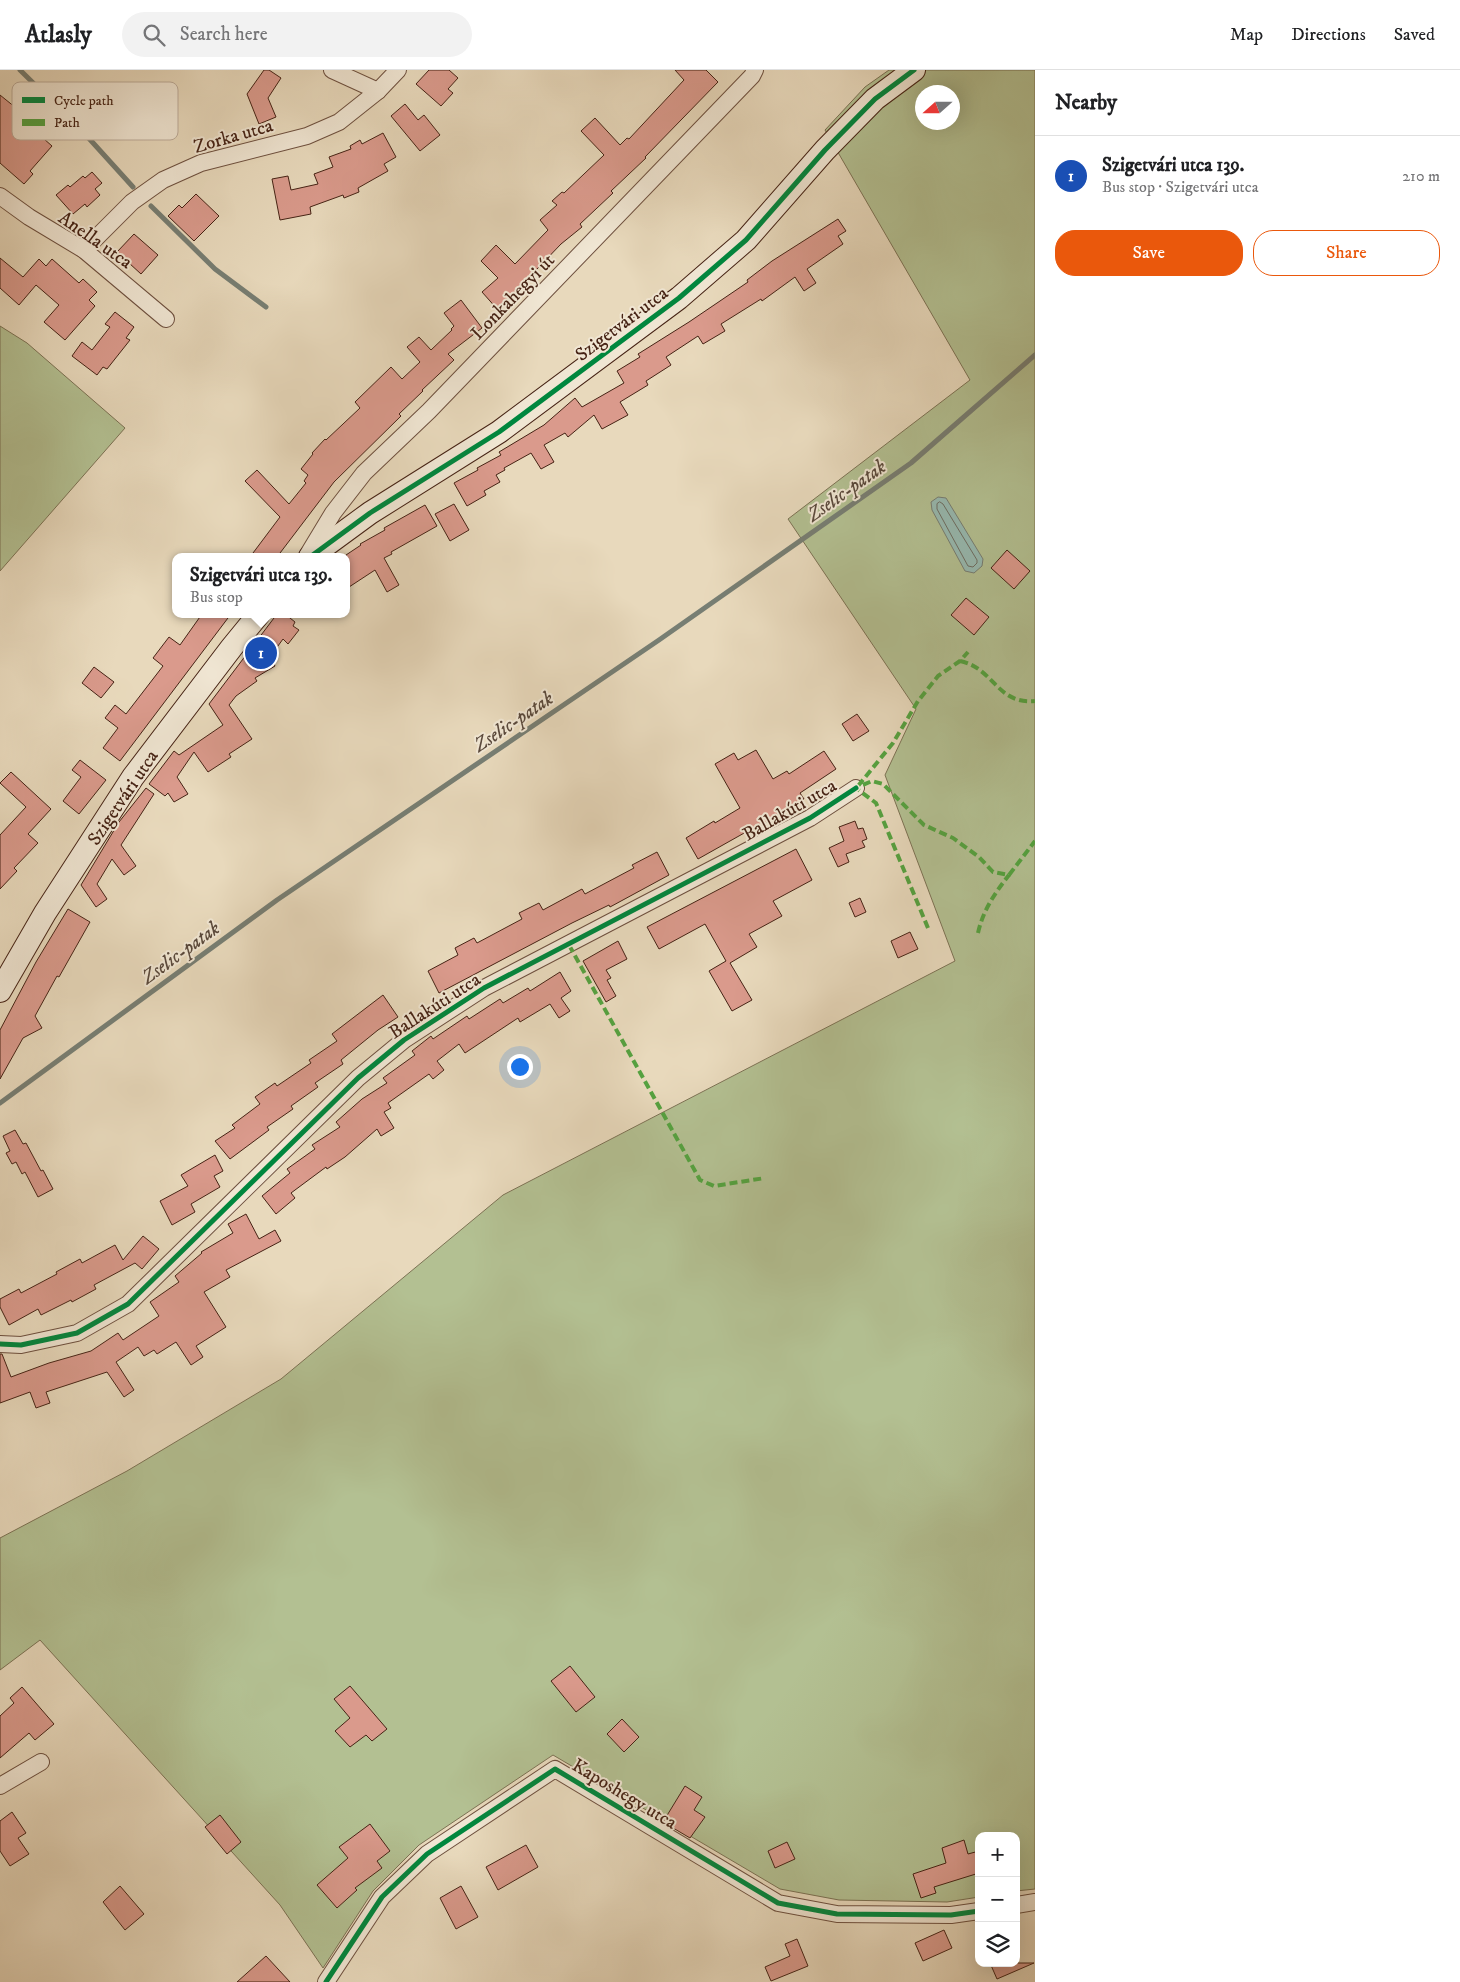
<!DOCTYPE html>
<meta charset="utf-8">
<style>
body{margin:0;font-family:"IM FELL DW Pica",serif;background:#f2f2f2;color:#202124}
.controls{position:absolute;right:15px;bottom:15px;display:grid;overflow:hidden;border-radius:10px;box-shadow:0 5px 20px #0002}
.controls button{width:45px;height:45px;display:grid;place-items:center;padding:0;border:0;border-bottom:1px solid #e0e0e0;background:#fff;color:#202124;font:25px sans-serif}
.compass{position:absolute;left:915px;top:15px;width:45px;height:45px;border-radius:50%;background:#fff;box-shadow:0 5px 20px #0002;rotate:249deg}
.you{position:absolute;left:519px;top:996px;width:18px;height:18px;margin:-12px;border:4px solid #fff;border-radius:50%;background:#1a73e8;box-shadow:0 0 0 8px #1a73e833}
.badge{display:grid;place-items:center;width:32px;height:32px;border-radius:50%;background:#ea580c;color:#fff;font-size:16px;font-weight:700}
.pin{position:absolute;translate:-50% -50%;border:2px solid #fff;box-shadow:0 1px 5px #0006}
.popup{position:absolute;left:172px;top:483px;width:178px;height:65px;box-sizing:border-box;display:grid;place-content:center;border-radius:10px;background:#fff;filter:drop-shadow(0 1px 4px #0005);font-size:16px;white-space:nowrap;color:#757577}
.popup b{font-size:19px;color:#202124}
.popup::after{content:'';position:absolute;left:50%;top:100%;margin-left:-10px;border:10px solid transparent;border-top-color:#fff}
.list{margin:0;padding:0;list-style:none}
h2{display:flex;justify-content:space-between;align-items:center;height:65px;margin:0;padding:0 20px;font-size:21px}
h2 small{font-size:16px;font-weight:400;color:#757577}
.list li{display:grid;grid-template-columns:32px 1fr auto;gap:15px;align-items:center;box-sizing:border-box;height:80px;padding:0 20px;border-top:1px solid #e0e0e0}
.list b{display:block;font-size:19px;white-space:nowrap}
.list p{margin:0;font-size:16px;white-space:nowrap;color:#757577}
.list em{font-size:16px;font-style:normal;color:#757577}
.actions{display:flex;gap:10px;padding:15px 20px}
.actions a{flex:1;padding:11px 0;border:1px solid #ea580c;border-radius:20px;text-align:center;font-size:18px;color:#ea580c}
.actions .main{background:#ea580c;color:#fff}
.icon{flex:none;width:28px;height:28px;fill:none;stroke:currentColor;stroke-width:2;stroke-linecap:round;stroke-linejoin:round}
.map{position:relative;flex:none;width:1035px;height:1912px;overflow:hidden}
header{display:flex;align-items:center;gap:30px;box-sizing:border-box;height:70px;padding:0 25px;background:#fff;border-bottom:1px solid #e0e0e0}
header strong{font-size:24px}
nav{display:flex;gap:28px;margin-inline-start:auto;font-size:18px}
.search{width:350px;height:45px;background:#f2f2f2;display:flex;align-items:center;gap:12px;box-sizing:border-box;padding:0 18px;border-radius:28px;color:#757577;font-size:19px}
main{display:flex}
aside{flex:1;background:#fff}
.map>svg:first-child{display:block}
.green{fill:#b3c092;stroke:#7c7254;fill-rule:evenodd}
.water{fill:#97bab1;stroke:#777e73}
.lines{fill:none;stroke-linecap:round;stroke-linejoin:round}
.shore{stroke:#6e6e63;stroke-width:1}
.stream{stroke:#777e73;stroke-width:5}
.building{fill:#da9a8c;stroke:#462315}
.street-casing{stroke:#6e503f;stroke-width:18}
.secondary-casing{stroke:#462315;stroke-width:24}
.street{stroke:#f0e6d3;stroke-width:16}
.secondary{stroke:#f0e6d3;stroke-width:22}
.quiet{stroke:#55a240;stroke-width:4;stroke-dasharray:8 4;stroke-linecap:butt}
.cycleway-casing{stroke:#f0e6d3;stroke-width:8}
.cycleway{stroke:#00873e;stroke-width:5}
.labels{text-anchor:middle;stroke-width:4;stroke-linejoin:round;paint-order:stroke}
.street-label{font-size:19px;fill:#462315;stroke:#f0e6d3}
.water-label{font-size:20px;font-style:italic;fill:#5a493c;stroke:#f0e6d3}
.key{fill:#f0e6d3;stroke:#bdac9a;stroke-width:1}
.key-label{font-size:14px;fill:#462315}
</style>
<header>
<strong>Atlasly</strong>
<div class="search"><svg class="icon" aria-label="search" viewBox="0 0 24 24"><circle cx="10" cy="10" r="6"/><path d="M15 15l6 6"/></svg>Search here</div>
<nav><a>Map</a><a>Directions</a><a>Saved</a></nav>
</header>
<main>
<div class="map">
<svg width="1035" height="1912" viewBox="0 0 1035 1912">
<rect width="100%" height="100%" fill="#e8d9bc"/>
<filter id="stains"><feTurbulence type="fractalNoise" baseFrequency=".004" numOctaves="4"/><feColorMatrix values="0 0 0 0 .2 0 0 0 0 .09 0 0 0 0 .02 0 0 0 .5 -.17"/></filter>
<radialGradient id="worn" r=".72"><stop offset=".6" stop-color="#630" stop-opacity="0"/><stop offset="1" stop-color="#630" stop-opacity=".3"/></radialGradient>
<g class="green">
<path d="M889 0H1035V1819L1016 1821V1766H979V1827L947 1832 839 1830 780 1819 553 1685 419 1775 373 1821 323 1898 280 1835 40 1570 0 1600V1468L127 1401 281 1309 503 1125 955 891 885 705 916 639 788 449 970 310 825 60 865 17ZM922 22H952V52H922Z"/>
<polygon points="0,256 27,273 125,358 0,501"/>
</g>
<polygon class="water" points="938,427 946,428 983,489 982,496 974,503 965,501 932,440 931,432"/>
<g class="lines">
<polygon class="shore" points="940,432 943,434 977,490 977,493 973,497 968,496 937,439 937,434"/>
<g class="stream">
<polyline points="20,0 85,64 133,117"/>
<polyline points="151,136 215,199 266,237"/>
<polyline points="0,1033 277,830 659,570 911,393 1035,285"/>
</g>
</g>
<g class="building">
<polygon points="264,0 269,0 281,8 268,28 276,47 259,54 247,24"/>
<polygon points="429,0 449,0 458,8 448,19 453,23 441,36 416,14"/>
<polygon points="675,0 706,0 718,12 645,87 646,88 611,121 613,123 580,154 582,157 561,174 516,221 517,223 498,240 482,222 498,208 481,191 496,175 515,194 548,160 540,150 557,135 552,131 562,122 564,123 604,85 581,61 595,48 620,75 627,68 629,69 684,10"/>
<polygon points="0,25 21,42 18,46 52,76 30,101 33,104 24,114 0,93"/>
<polygon points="405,34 418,50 424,45 440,65 420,81 391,46"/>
<polygon points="383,63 396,87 384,94 388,101 358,118 359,122 344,128 343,125 310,137 311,144 280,150 272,109 288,106 291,120 318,114 314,104 333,97 329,87 351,79 350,76 360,70 362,74"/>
<polygon points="92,102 102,113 95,119 100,125 87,137 85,134 73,144 56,125 68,115 70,117 83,106 85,108"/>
<polygon points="196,124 219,146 194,171 168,146 179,135 182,138"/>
<polygon points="838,149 846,161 838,166 843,174 807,199 816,213 804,221 795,207 762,231 761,229 721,254 725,261 703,274 698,266 666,287 671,295 646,311 648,315 620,332 628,345 602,359 594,345 568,367 565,363 544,375 554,392 541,399 531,383 504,398 505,400 496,405 500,412 484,421 486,425 467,436 454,413 478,400 477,398 501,385 499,382 544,355 575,328 582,337 624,313 617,301 640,287 638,284 689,252 748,212 747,210 772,191"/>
<polygon points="134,164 158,185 141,204 117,182"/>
<polygon points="0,188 23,207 39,189 46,196 52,189 79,213 83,209 97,222 89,230 95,236 65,270 44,252 59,235 36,215 19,235 0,218"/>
<polygon points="461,230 482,258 448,284 454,290 422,320 423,321 399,344 401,346 334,412 277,487 250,487 280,447 245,411 257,400 289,434 306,413 304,411 308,405 301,399 313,384 312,383 325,369 326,370 360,338 355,332 391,297 402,309 420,292 407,277 419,267 431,280 452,260 451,259 454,256 444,243"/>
<polygon points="115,242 134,257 126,268 130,270 107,299 103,297 97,305 72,286 82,272 92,280 110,257 105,254"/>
<polygon points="454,434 469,460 450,471 435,444"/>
<polygon points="425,435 437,456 391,482 392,484 384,488 399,515 387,522 375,500 346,519 346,485 361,475 360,474 385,460 384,458"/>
<polygon points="1007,480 1030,501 1014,519 991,498"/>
<polygon points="966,528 989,547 974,565 951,545"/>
<polygon points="202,544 231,544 120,691 103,678 118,658 105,648 115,635 126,644 163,596 153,588 169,567 180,575"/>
<polygon points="277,544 285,544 295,552 293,556 299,560 288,574 283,569 270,587 275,596 255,608 257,611 236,626 229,635 252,669 229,684 231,687 208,702 194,682 177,707 188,724 174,732 168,723 165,726 149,714 174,681 179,685 223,655 209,634"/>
<polygon points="94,597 114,612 101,628 82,613"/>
<polygon points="857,644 869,661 853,671 842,654"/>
<polygon points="756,680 773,709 787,701 789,704 824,681 836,699 800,723 804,729 747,764 746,762 698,789 686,768 714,751 715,753 740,738 715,694 734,683 738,690"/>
<polygon points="80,690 106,710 79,744 63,731 81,707 72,700"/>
<polygon points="11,702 51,739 28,764 38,773 14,798 17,801 0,819 0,765 26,737 0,713"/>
<polygon points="146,718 154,724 121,775 136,796 124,805 112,789 97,814 107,829 96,837 81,815 119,752"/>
<polygon points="855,751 858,759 863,758 867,769 862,771 865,777 846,784 849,792 838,797 829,778 844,771 839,757"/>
<polygon points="796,779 812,810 773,831 782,846 749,864 757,877 730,893 752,930 732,941 709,901 726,891 705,854 659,879 647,857"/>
<polygon points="657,782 669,805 610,837 609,835 572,853 439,923 428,901 458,885 455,878 474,868 477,873 522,849 519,843 539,833 543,840 582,819 585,824 634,798 632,795"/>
<polygon points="860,828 866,842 855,847 849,833"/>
<polygon points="68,839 90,852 59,907 57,906 35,946 42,958 23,968 0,1009 0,960 36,892"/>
<polygon points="910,862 918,879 898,888 891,871"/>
<polygon points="618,871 627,889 606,900 611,908 607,910 616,926 606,932 583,891"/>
<polygon points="560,902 571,921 561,928 570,941 559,948 550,934 520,952 518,948 465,983 459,974 437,991 444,1000 433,1009 429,1004 388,1033 391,1038 384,1042 394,1058 381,1066 377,1059 345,1087 327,1099 326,1097 291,1123 295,1128 276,1144 262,1126 290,1103 287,1099 315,1079 312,1075 340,1057 336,1052 362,1029 387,1013 383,1008 415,985 412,981 431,966 433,969 467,946 469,949 500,929 503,933 528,918 530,921"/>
<polygon points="383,925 398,947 378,960 341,990 343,994 315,1013 318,1017 291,1036 293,1039 267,1057 269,1060 230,1089 215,1071 235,1058 232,1055 260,1034 255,1027 275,1013 277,1016 311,993 309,990 337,971 332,964"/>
<polygon points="15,1060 23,1074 26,1073 41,1101 43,1100 53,1119 38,1127 25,1102 22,1104 16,1092 12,1094 6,1083 10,1081 3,1066"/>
<polygon points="215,1085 223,1101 214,1106 220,1117 191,1134 195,1142 172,1155 160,1131 188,1116 181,1105"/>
<polygon points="246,1144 259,1169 275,1160 281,1171 226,1200 230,1207 204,1222 226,1257 196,1276 203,1287 191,1295 176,1272 157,1284 154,1280 144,1286 138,1277 116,1292 134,1320 124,1327 107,1302 46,1322 50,1333 36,1338 30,1322 0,1333 0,1284 2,1284 11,1307 49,1293 91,1281 118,1263 123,1270 159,1246 150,1232 179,1212 175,1206 202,1183 201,1182 233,1163 228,1154"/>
<polygon points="143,1166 159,1179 142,1199 135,1193 94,1215 96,1219 72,1232 71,1230 41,1245 38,1239 9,1255 0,1237 0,1229 19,1219 21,1223 57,1204 56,1202 80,1189 82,1193 115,1175 123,1190"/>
<polygon points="570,1596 595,1627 576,1642 551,1611"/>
<polygon points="350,1616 387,1659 372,1671 366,1665 350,1677 335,1661 350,1648 334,1629"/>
<polygon points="22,1617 54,1654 35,1670 29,1663 0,1688 0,1646 14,1633 10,1628"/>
<polygon points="622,1649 639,1667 624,1682 607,1664"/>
<polygon points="685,1716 702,1727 694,1740 705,1747 690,1768 663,1752"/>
<polygon points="12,1742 26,1763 18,1768 29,1784 10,1796 0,1781 0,1751"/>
<polygon points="220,1745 241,1772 227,1784 205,1757"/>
<polygon points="370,1754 390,1781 377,1791 382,1798 355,1818 357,1820 337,1838 317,1815 348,1788 339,1777"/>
<polygon points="964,1770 968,1784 979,1781 979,1803 934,1817 936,1823 921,1828 913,1804 946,1793 942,1778"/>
<polygon points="787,1772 795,1789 775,1798 768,1781"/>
<polygon points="526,1775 538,1797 498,1820 486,1797"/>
<polygon points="120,1816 144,1844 125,1860 103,1832"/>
<polygon points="461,1816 478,1847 456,1859 440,1828"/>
<polygon points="944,1860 952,1878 923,1891 915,1873"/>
<polygon points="797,1869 808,1896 771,1911 765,1897 790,1886 785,1874"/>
<polygon points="266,1886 290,1912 237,1912"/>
<polygon points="990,1893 1034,1893 997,1909"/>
</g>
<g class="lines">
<g class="street-casing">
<g id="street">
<polyline points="332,0 378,21"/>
<polyline points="0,126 29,147 84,180 166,249"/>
<polyline points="84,180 132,132 163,110 201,93 307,66 339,52 378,21 398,0"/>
<polyline points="307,486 333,443 364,403 429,341 752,6 755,0"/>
<polyline points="0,1274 21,1275 77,1263 128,1234 358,1008 404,970 484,918 810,748 856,718"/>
<polyline points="0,1716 41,1692"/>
<polyline points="1016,1835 1035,1832"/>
<polyline points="326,1912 382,1827 427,1784 555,1699 778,1833 837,1844 951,1845 979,1841"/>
</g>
</g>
<g class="secondary-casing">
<g id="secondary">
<polyline points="310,487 370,443 499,362 679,228 746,170 825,80 875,29 914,0"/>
<polyline points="0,921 45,843 133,707 232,577 259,544"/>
</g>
</g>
<use href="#street" class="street"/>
<use href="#secondary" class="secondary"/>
<g class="quiet">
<path d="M960 591C994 598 997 635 1035 631"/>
<polyline points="858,716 893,673 918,631 938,606 960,591 968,582"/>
<polyline points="928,858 876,733 856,718 872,711 883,714 924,755 953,768 979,787 993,802 1009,805 1035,771"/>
<path d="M978 863C983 840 995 823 1009 805"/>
<polyline points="569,875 700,1110 714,1116 765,1108"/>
</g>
<g class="cycleway-casing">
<g id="cycleway">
<polyline points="310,487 370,443 499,362 679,228 746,170 825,80 875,29 914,0"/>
<polyline points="0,1274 21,1275 77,1263 128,1234 358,1008 404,970 484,918 810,748 856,718"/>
<polyline points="326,1912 382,1827 427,1784 555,1699 778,1833 837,1844 951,1845 979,1841"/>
</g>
</g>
<use href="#cycleway" class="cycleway"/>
</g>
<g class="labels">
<g class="street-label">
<text transform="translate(233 65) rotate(-16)" y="7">Zorka utca</text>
<text transform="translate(96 169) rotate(35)" y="7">Anella utca</text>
<text transform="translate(512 226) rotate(-46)" y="7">Lonkahegyi út</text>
<text transform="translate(621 253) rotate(-37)" y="7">Szigetvári utca</text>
<text transform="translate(122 727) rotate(-56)" y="7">Szigetvári utca</text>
<text transform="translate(789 739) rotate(-30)" y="7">Ballakúti utca</text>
<text transform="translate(434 935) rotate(-33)" y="7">Ballakúti utca</text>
<text transform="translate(625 1723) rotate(31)" y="7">Kaposhegy utca</text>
</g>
<g class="water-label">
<text transform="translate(846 420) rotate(-35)" y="7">Zselic-patak</text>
<text transform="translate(513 651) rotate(-34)" y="7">Zselic-patak</text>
<text transform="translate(180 882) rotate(-36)" y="7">Zselic-patak</text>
</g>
</g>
<rect x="12" y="12" width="166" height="58" rx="8" class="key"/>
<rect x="22" y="27" width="23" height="6" fill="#00873e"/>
<rect x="22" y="49" width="23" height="7" fill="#55a240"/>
<g class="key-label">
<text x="54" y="35">Cycle path</text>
<text x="54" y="57">Path</text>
</g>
<rect width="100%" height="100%" filter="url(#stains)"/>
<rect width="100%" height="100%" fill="url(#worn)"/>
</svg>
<div class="controls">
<button>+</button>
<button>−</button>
<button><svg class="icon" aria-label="layers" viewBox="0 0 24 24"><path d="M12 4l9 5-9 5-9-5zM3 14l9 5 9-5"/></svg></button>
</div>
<svg class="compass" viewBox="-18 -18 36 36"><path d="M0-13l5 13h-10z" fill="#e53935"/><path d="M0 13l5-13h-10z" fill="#757577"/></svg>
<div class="you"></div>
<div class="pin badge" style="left:261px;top:583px;background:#1a4fb4">1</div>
<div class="popup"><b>Szigetvári utca 139.</b>Bus stop</div>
</div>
<aside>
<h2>Nearby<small></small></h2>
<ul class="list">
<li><span class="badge" style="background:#1a4fb4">1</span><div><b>Szigetvári utca 139.</b><p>Bus stop · Szigetvári utca</p></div><em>210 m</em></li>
</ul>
<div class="actions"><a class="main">Save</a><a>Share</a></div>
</aside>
</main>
